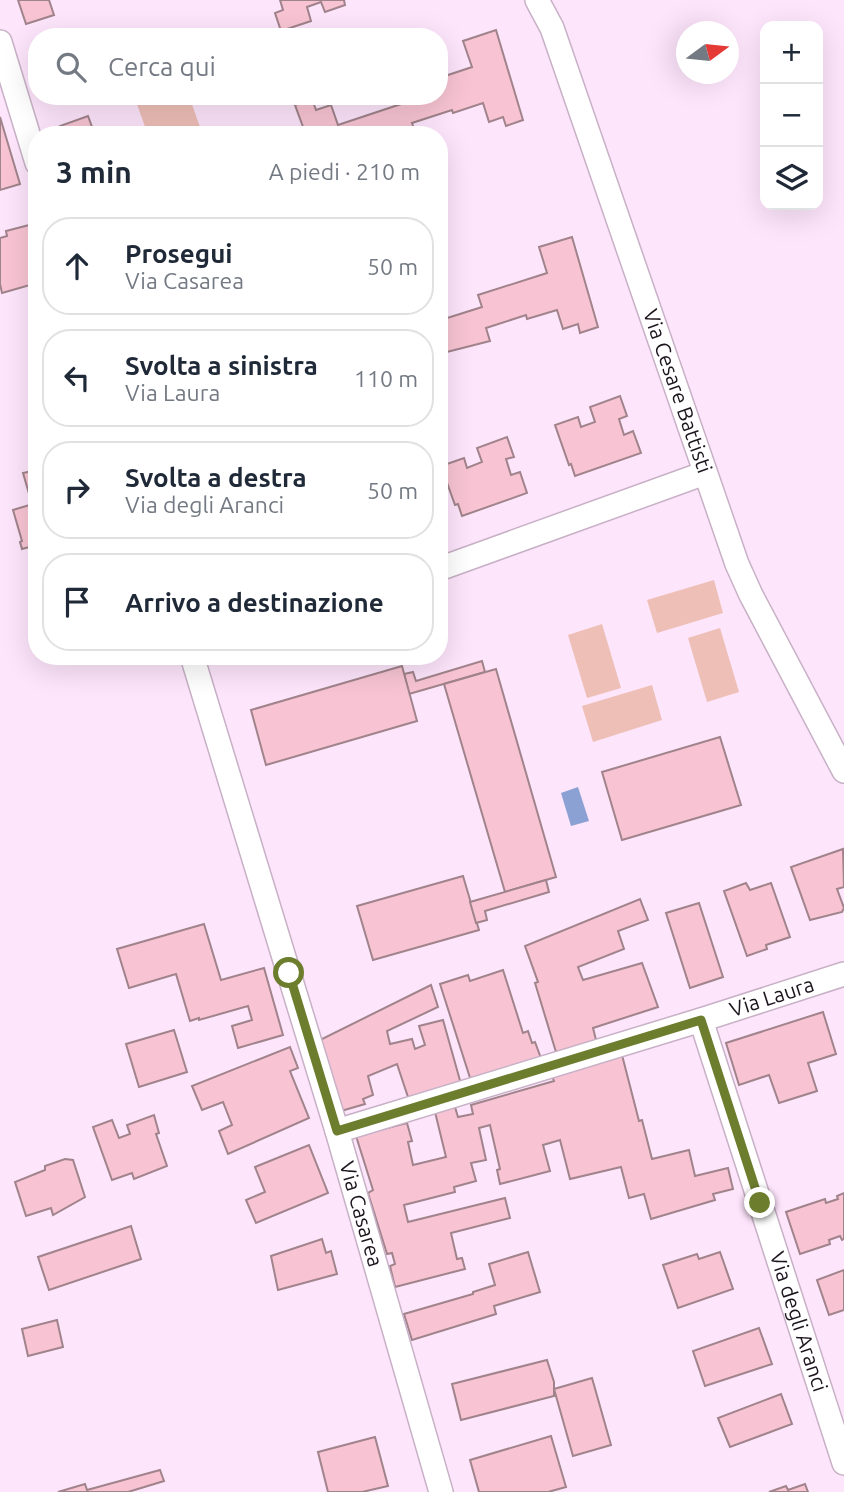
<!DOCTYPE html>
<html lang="it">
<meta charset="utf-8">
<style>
body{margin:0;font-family:Ubuntu,sans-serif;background:#f6f6f7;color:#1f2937}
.controls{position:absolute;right:21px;top:21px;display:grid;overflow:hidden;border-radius:14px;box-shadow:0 7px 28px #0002}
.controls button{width:63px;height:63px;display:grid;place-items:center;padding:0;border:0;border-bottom:2px solid #e0e1e3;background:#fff;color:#1f2937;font:35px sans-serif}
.compass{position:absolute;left:676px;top:21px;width:63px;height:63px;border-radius:50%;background:#fff;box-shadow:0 7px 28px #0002;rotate:75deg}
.stop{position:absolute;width:21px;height:21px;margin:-16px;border:5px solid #6c7e2e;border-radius:50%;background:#fff}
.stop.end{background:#6c7e2e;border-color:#fff;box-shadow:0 2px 7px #0008}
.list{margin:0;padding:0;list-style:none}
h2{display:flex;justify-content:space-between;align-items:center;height:91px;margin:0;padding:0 28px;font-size:30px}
h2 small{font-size:23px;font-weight:400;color:#747a83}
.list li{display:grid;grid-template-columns:46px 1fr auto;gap:21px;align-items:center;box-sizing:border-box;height:98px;margin:0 14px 14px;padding:0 14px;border:2px solid #e0e1e3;border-radius:28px}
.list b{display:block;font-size:26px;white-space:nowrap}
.list p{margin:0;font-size:23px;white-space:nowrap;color:#747a83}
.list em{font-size:23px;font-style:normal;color:#747a83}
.icon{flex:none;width:38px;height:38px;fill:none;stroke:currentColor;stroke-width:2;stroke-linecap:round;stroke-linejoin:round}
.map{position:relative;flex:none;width:844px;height:1492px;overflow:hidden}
.search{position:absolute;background:#fff;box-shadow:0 7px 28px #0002;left:28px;top:28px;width:420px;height:77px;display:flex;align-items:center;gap:18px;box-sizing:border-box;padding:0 24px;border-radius:28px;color:#747a83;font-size:26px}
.panel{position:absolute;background:#fff;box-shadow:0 7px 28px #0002;left:28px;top:126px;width:420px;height:539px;border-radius:28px}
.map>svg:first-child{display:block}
.green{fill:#eebfb7}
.water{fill:#8ba0d3}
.building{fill:#f8c4d4;stroke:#a0838b;stroke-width:2}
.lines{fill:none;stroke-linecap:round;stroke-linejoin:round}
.minor-casing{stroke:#c8b1c6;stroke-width:26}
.minor{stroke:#fff;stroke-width:23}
.route{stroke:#6c7e2e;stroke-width:9}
.labels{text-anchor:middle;stroke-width:6;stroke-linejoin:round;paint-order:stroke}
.street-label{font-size:21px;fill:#1d151d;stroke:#fde5fb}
</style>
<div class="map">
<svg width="844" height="1492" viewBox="0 0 844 1492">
<rect width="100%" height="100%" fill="#fde5fb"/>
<g class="green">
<polygon points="134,96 189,96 200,127 180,135 148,135"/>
<polygon points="714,580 723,613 657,633 647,600"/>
<polygon points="602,624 621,688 587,698 568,635"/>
<polygon points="720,628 739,692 707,702 688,638"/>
<polygon points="652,685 662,720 593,742 582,706"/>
</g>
<polygon class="water" points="578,787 589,821 571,826 561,793"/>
<g class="building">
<polygon points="18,0 49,0 54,15 26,24"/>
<polygon points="280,0 344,0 345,5 325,12 321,2 307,7 311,21 281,31 275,13 283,10"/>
<polygon points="496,30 523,120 506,126 503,117 489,122 483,103 453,113 452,110 412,123 416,135 306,135 295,105 312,99 316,110 331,105 338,125 407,102 405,96 439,96 439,78 472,67 463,41"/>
<polygon points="88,116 95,135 63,135 60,126"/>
<polygon points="0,117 20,184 0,190"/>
<polygon points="33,224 37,237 37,283 2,293 0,284 0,238 7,236 6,231"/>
<polygon points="572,237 598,327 580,333 578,324 563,329 557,310 527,319 526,315 486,328 490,341 439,354 439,319 441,320 482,307 478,295 547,273 539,247"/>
<polygon points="620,396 627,416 619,419 624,435 633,431 641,453 575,476 571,464 569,465 555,425 578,417 581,427 595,422 590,407"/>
<polygon points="507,437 514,457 506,459 511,475 520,472 527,493 462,516 458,504 455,505 441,466 464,458 467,468 482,462 477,448"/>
<polygon points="37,470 37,495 30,497 23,473"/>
<polygon points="36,503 37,545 22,549 20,542 22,541 13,510"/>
<polygon points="482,661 485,672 409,694 404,674 413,672 416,681"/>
<polygon points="402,666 417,721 266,765 251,710"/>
<polygon points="496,669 556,877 505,892 444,684"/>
<polygon points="720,737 741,805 622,840 602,772"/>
<polygon points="843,849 844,887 837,889 844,908 842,912 810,920 791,867"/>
<polygon points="463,876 479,930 373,960 357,906"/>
<polygon points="546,880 549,892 485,911 487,920 476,923 470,902"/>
<polygon points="746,883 750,890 771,883 790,937 766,945 767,949 747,956 724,891"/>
<polygon points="640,899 648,920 618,931 624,949 578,967 583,980 642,963 658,1007 593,1028 597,1044 556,1052 535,983 538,982 525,946"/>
<polygon points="699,903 723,977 690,988 666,913"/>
<polygon points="204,924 221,980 264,968 283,1035 238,1048 232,1026 252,1020 248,1006 199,1020 199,1018 190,1021 176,974 129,988 117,949"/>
<polygon points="503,970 523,1033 528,1031 532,1043 535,1042 542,1061 472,1084 440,984 468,975 470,981"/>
<polygon points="431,985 438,1007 387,1031 390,1044 412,1039 415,1049 425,1045 419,1026 443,1020 461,1084 409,1100 397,1064 368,1076 373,1095 363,1099 365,1104 341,1111 320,1040"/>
<polygon points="823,1012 836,1054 808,1063 817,1091 779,1103 769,1075 739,1085 726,1043"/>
<polygon points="174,1030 187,1072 139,1087 126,1044"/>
<polygon points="290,1047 298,1068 290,1071 309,1118 228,1154 219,1131 232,1125 223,1102 202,1110 192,1086"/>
<polygon points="622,1055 639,1121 642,1120 652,1159 689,1150 695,1176 728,1168 733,1189 713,1194 715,1200 651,1219 644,1194 629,1198 621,1167 570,1179 560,1140 543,1145 550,1171 500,1184 497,1170 500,1169 490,1125 479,1128 486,1160 471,1163 476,1181 454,1187 455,1192 404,1205 408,1222 505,1198 510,1218 451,1233 457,1259 462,1258 465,1269 395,1287 390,1266 395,1264 392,1253 387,1254 368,1193 373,1190 356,1136 407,1123 412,1141 408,1142 413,1165 446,1157 435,1112 455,1107 458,1117 473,1114 471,1105 554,1081 552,1076"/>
<polygon points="154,1115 159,1133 156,1134 167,1166 134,1179 132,1173 112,1180 93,1127 112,1120 119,1138 130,1134 127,1125"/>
<polygon points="309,1145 328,1193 256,1223 246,1200 265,1192 255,1167"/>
<polygon points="65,1159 73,1160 85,1197 53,1215 51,1208 26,1216 15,1182 45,1170 45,1166"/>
<polygon points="844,1193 844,1239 842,1240 840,1236 829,1240 830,1244 800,1254 786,1212 825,1199 826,1203 838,1199 837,1196"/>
<polygon points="131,1226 141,1259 49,1290 38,1257"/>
<polygon points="322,1239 326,1253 331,1251 337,1274 278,1290 271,1256"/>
<polygon points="528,1252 540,1292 494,1306 496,1314 412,1340 404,1314 473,1294 473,1292 495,1285 489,1264"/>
<polygon points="720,1252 733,1289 678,1308 663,1265 697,1254 699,1259"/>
<polygon points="844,1270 844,1310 829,1315 817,1280"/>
<polygon points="57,1320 63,1347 28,1356 22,1329"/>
<polygon points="759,1328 772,1364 705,1386 693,1351"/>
<polygon points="547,1360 554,1382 554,1396 461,1420 452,1384"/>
<polygon points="592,1378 611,1445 573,1456 554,1389"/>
<polygon points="781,1394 792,1424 730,1447 718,1418"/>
<polygon points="551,1436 566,1487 548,1492 479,1492 470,1460"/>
<polygon points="375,1437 388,1486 362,1492 328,1492 318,1452"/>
<polygon points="160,1470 164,1481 128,1492 58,1492 85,1484 87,1490"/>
<polygon points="805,1484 808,1492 769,1492 786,1486 788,1490"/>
</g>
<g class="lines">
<g class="minor-casing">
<g id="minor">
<path id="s1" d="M537 0 552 28 737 564 751 595 844 771"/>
<polyline points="0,42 37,163"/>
<polyline points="439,569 705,473"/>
<path id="s2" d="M192 656 337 1131 441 1492"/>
<path id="s3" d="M701 1020 844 1463"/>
<path id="s4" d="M337 1131 701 1020 844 974"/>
</g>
</g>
<use href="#minor" class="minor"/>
</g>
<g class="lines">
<polyline class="route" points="289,973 337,1131 701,1020 760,1203"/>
</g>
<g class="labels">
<g class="street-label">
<text dy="7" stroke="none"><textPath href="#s1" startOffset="416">Via Cesare Battisti</textPath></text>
<text dy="7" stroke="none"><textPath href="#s4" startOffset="455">Via Laura</textPath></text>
<text dy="7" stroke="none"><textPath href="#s2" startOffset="583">Via Casarea</textPath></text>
<text dy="7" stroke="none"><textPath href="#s3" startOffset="317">Via degli Aranci</textPath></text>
</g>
</g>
</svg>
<div class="controls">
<button>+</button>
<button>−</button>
<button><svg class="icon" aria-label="layers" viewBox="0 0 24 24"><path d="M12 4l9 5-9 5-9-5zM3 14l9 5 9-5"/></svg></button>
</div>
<svg class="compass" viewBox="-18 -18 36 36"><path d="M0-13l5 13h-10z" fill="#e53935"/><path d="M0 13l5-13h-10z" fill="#747a83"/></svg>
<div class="stop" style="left:289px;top:973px"></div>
<div class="stop end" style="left:760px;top:1203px"></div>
<div class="search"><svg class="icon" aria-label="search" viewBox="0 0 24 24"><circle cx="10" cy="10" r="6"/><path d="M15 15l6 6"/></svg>Cerca qui</div>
<section class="panel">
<h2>3 min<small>A piedi · 210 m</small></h2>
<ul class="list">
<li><svg class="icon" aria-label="ahead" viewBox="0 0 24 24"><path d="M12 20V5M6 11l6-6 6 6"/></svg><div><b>Prosegui</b><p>Via Casarea</p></div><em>50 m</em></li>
<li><svg class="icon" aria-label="left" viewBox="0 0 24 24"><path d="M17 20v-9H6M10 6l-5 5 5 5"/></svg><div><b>Svolta a sinistra</b><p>Via Laura</p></div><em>110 m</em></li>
<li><svg class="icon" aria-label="right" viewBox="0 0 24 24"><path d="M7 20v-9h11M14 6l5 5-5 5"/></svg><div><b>Svolta a destra</b><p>Via degli Aranci</p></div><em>50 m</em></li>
<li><svg class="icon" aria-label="arrive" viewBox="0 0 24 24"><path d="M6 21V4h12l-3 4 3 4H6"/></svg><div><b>Arrivo a destinazione</b></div></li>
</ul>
</section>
</div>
